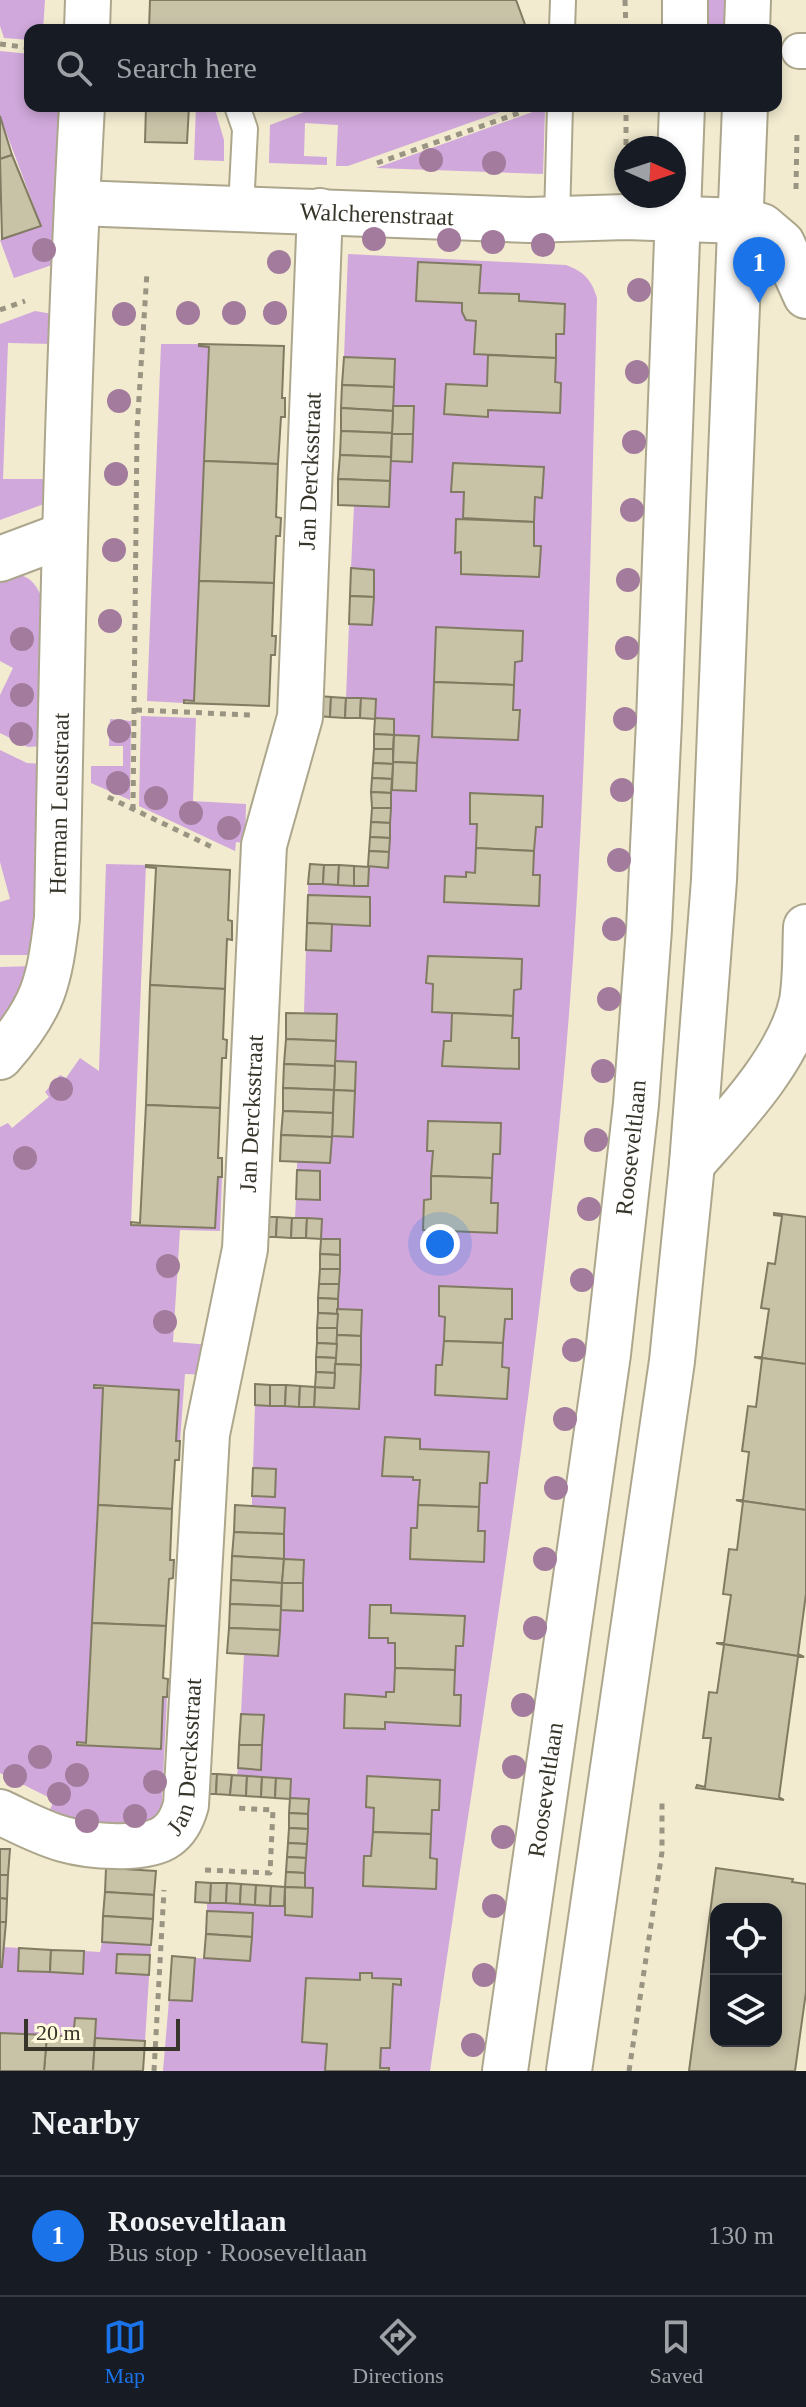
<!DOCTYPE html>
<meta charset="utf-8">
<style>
body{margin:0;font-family:"Times New Roman",serif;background:#20242c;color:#f1f3f6}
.controls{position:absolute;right:24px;bottom:24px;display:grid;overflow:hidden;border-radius:16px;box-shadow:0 4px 12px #0003}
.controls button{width:72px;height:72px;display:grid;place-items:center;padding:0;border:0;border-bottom:2px solid #363941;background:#171b24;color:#f1f3f6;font:40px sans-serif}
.compass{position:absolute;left:614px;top:136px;width:72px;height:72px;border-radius:50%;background:#171b24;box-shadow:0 4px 12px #0003;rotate:93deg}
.scale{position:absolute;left:24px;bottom:20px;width:156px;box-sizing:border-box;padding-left:8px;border:4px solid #37352a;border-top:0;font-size:22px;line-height:28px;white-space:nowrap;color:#37352a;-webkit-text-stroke:6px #fff9dd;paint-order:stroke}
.you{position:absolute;left:440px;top:1244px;width:28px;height:28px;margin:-20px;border:6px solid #fff;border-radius:50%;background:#1a73e8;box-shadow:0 0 0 12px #1a73e833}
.badge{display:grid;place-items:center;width:52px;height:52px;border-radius:50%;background:#1a73e8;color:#fff;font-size:26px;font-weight:700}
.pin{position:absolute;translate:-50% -66px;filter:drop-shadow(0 2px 4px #0008)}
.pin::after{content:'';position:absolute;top:42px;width:28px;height:24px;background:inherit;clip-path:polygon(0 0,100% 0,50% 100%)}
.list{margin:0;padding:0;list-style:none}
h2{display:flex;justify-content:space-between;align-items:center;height:104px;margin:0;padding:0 32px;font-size:34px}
h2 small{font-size:26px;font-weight:400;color:#9ea1a6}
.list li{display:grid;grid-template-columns:52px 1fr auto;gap:24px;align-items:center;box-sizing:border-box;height:120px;padding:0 32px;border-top:2px solid #363941}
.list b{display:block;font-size:30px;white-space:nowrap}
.list p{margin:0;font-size:26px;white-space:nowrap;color:#9ea1a6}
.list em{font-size:26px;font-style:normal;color:#9ea1a6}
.icon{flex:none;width:44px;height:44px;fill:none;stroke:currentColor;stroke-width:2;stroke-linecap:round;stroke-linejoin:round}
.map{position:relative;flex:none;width:806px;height:2071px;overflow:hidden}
.search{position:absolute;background:#171b24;box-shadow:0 4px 12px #0003;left:24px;right:24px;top:24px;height:88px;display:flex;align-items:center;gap:20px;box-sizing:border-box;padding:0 28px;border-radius:16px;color:#9ea1a6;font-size:30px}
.sheet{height:224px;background:#171b24}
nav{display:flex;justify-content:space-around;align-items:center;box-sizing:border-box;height:112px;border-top:2px solid #363941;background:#171b24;font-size:22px;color:#9ea1a6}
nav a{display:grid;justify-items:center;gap:4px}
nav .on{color:#1a73e8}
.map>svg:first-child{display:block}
.green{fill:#d0a8db}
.building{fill:#c8c2a7;stroke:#807b62;stroke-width:2;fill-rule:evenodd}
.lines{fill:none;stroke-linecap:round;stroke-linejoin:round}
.service-casing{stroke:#aca68c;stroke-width:28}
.pedestrian-casing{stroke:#aca68c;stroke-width:38}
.minor-casing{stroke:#aca68c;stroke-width:48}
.secondary-casing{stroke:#aca68c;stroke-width:48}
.path{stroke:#9a9582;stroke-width:5;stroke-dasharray:6 6;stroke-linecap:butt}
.service{stroke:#fff;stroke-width:24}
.pedestrian{stroke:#fff;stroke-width:34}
.minor{stroke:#fff;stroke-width:44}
.secondary{stroke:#fff;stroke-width:44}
.tree{fill:#a37c9d}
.labels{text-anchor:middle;stroke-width:8;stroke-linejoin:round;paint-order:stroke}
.street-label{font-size:24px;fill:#37352a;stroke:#fff9dd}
</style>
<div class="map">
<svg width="806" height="2071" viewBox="0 0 806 2071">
<rect width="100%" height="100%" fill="#f2ebd0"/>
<g class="green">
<polygon points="0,0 45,0 43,30 30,30 30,40 4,38 0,26"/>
<polygon points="702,0 733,0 732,30 701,30"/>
<polygon points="0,51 30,54 30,106 63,106 55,264 14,278 0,240 41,225 0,116"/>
<polygon points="196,106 214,106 224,140 224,161 194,160"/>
<polygon points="320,106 517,106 348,166 336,166 338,125 305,123 304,156 327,157 327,165 269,163 270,125"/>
<polygon points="538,110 545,111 543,174 376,168"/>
<path d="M348 254 566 265C583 271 592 280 597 298 590 560 587 824 563 1085 533 1416 478 1743 430 2071H163L169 2000 192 2001 195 1958 250 1961 253 1914 207 1911V1902L284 1906 285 1915 312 1916 313 1888H305L309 1799 290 1798 291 1779 237 1775 238 1768 261 1769 264 1716 241 1714 244 1654 278 1655 281 1610H303L304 1560 284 1559 285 1508 252 1506V1496H275L276 1469 253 1468 255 1405 359 1409 362 1311 337 1309 340 1240 321 1239 322 1219 295 1218 296 1199H320V1171L297 1170V1162L330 1163 332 1136 353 1137 356 1063 335 1061 337 1015 304 1013 306 950 331 951 332 924 369 925 370 898 308 895V884L368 886 369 867H388L392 790H416L419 737 394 735V719L375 718 376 699 346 698 349 624H372L374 570 351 568 354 506 389 507 391 461 412 462 414 407 393 406 395 359 344 357Z"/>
<polygon points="35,311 53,314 53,344 8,343 3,479 48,479 44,504 0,520 0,324"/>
<polygon points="161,344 199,344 199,346 209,347 194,701 185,700 184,703 147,701"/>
<path d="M16 574C34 577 39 590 45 606L43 746 28 747 0 733V695L13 668 0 661V577Z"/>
<polygon points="141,716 196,718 193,801 246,804 245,843 236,842 235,851 139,806"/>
<polygon points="110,719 131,721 130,800 91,783 91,766 123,766 123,746 109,746"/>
<polygon points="0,750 27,763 43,764 37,955 0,955 0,902 10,899 0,862"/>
<polygon points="106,864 146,865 131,1224 215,1228 218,1177 222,1177 220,1231 180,1230 173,1342 212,1345 211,1375 185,1374 180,1441 176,1441 178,1390 94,1386 94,1388 103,1388 86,1743 77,1744 160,1749 163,1697 167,1697 161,1820 149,1827 46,1819 54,1800 0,1773 0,1127 8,1123 12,1128 49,1097 45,1092 60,1075 66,1078 80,1058 99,1071"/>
<polygon points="35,966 0,1032 0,967"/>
<polygon points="102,1942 151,1945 145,2041 95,2038 96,2019 73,2037 0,2033 0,1967 2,1966 3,1947 19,1948 18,1971 82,1974 84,1951 100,1952"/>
</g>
<g class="building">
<polygon points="150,0 516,0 527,30 149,30"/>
<polygon points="146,106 189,106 187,143 145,142"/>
<polygon points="0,116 12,155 0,159"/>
<polygon points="12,155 41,226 2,239 0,159"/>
<polygon points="418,262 481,265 479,293 519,294 519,301 565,304 564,334 556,334 556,358 474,354 476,321 466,320 462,312 462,303 416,301"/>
<polygon points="199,344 284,346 282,398 285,398 285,417 281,417 278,464 204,461 209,347 199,346"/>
<polygon points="488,355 556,358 555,382 561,383 560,413 488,410 488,417 444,414 446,384 487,386"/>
<polygon points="344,357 395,359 394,387 342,385"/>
<polygon points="342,385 394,387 393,411 341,408"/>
<polygon points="393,406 414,406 413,434 392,434"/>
<polygon points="341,408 393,411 392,433 341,431"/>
<polygon points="341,431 392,433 391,457 340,455"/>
<polygon points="392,434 413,434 412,462 391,461"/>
<polygon points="340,455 391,457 390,481 338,479"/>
<polygon points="204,461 278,464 276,517 281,518 280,536 276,536 274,583 199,581"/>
<polygon points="453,463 544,467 542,498 535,497 534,522 463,518 464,492 451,492"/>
<polygon points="338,479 390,481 389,507 338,505"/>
<polygon points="456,519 534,522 534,546 541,546 539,577 461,574 461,552 455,553"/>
<polygon points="351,568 374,570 374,597 350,596"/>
<polygon points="199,581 274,583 272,636 276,636 275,655 271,655 269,706 184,703 184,700 194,701"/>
<polygon points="350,596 374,597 372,625 349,624"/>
<polygon points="436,627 523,631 522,661 515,662 514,685 434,682"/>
<polygon points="434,682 514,685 513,710 520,710 518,740 432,737"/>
<polygon points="317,696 331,697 330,717 316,716"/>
<polygon points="331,697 346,698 345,718 330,717"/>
<polygon points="346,698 361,698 360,718 345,718"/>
<polygon points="361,698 376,699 375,719 360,718"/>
<polygon points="375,718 394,719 394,735 374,734"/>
<polygon points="374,734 394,735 393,749 374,749"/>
<polygon points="394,735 419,736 417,763 393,762"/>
<polygon points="374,749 393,749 393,764 373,763"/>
<polygon points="393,762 417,763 416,791 392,790"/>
<polygon points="373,763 393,764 392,779 372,778"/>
<polygon points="372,778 392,779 391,793 371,792"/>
<polygon points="371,792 391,793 391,808 372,808"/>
<polygon points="470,793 543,796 542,827 536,827 534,851 476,848 477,824 470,824"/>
<polygon points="372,808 391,808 390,823 371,822"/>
<polygon points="371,822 390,823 390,838 370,837"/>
<polygon points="370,837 390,838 389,852 369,851"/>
<polygon points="476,848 534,851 533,875 540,875 539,906 444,902 445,876 466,877 466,872 475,873"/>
<polygon points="369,851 389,852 388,868 368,866"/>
<polygon points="310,864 324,865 323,884 308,884"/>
<polygon points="146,865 230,870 228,920 232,921 232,940 227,939 225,989 150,985 156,868 146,867"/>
<polygon points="324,865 339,865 338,885 323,884"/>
<polygon points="339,865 354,866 354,886 338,885"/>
<polygon points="354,866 369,867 368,886 354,886"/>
<polygon points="308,895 370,897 370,926 307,923"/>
<polygon points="307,923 332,924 331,951 306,950"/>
<polygon points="428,956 522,959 521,989 514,990 513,1016 432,1012 433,984 426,983"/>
<polygon points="150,985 225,989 223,1039 227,1040 226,1058 222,1058 220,1108 146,1105"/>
<polygon points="286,1013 337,1014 336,1041 286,1039"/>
<polygon points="452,1013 513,1016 512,1038 519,1038 519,1069 442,1066 444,1041 451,1041"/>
<polygon points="286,1039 336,1041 335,1066 284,1064"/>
<polygon points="335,1061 356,1062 355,1091 334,1090"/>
<polygon points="284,1064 335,1066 334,1090 283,1088"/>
<polygon points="283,1088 334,1090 333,1113 283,1111"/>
<polygon points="334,1090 355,1091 353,1137 332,1136"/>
<polygon points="146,1105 220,1108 218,1158 222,1158 222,1177 218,1177 215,1228 131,1225 131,1222 140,1223"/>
<polygon points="283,1111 333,1113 332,1137 281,1135"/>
<polygon points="428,1121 501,1123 500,1154 493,1154 492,1178 431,1176 433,1151 427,1151"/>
<polygon points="281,1135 332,1137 330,1163 280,1161"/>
<polygon points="297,1170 320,1171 320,1200 296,1199"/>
<polygon points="431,1176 492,1178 491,1203 498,1203 497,1233 423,1230 424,1200 431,1199"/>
<polygon points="774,1213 806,1217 806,1364 754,1357 762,1357 769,1309 761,1308 768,1263 775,1264 782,1216 774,1215"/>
<polygon points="262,1217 277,1217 276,1237 261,1237"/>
<polygon points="277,1217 292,1218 291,1238 276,1237"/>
<polygon points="292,1218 307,1218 306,1238 291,1238"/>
<polygon points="307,1218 322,1219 321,1239 306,1238"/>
<polygon points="321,1239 340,1239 340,1255 320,1254"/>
<polygon points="320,1254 340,1255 340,1269 320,1269"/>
<polygon points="320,1269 340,1269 339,1284 319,1284"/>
<polygon points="319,1284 339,1284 338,1299 318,1298"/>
<polygon points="439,1286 512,1289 512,1319 505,1319 503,1343 444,1341 445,1317 439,1316"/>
<polygon points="318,1298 338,1299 338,1314 318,1313"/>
<polygon points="337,1309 362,1310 361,1336 337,1335"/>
<polygon points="318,1313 338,1314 337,1328 317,1328"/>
<polygon points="317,1328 337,1328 337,1344 317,1343"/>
<polygon points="337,1335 361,1336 361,1365 335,1364"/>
<polygon points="444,1341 503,1343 502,1367 509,1368 507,1399 435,1395 436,1365 442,1365"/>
<polygon points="317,1343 337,1344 336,1358 316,1357"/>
<polygon points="316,1357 336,1358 335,1373 316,1372"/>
<polygon points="754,1357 806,1364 806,1510 736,1500 743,1500 749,1452 742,1451 748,1406 756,1407 762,1359"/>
<polygon points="335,1364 361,1365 359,1409 314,1407 315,1387 334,1388"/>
<polygon points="316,1372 335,1373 334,1388 315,1387"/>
<polygon points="255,1384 270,1385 270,1406 255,1405"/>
<polygon points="94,1385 179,1390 176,1441 180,1441 179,1460 175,1460 172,1509 98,1505 103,1388 94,1388"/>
<polygon points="270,1385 286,1385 285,1406 270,1406"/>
<polygon points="286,1385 300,1386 299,1407 285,1406"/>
<polygon points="300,1386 315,1387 314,1407 299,1407"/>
<polygon points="385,1437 420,1439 420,1449 489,1452 487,1483 480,1483 479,1507 418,1505 420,1480 413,1480 413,1477 382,1476"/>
<polygon points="253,1468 276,1469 275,1497 252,1496"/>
<polygon points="736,1500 806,1510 806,1594 798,1654 804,1657 716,1643 724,1643 731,1595 723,1594 729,1549 737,1550 743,1502"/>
<polygon points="98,1505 172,1509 170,1560 174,1560 173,1578 169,1579 166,1626 92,1623"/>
<polygon points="235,1505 285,1508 284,1534 234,1532"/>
<polygon points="418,1505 479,1507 478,1531 485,1531 484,1562 410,1559 411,1528 417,1528"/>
<polygon points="234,1532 284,1534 284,1559 232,1556"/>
<polygon points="232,1556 284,1559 282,1583 231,1580"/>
<polygon points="284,1559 304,1560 303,1583 282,1583"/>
<polygon points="231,1580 282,1583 281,1606 230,1604"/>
<polygon points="282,1583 303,1583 303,1611 281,1610"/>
<polygon points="230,1604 281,1606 280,1630 229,1628"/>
<polygon points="370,1605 391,1605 391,1613 465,1616 463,1646 456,1646 455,1670 395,1668 395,1643 388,1643 388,1638 369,1638"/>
<polygon points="92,1623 166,1626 163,1678 168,1679 167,1697 163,1697 161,1749 77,1745 77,1742 86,1743"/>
<polygon points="229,1628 280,1630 278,1656 227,1653"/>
<polygon points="716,1643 804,1657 798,1657 790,1715 779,1797 784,1800 696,1788 697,1785 705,1787 711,1738 703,1738 709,1692 717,1693 724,1645"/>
<polygon points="395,1668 455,1670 454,1695 461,1695 460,1726 385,1722 385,1729 344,1728 345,1694 386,1697 386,1692 394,1692"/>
<polygon points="241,1714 264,1715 262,1745 239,1745"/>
<polygon points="239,1745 262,1745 261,1770 238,1768"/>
<polygon points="202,1774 217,1774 216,1794 201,1794"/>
<polygon points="217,1774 232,1775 230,1795 216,1794"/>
<polygon points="232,1775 247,1776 246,1796 230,1795"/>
<polygon points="247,1776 262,1777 261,1797 246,1796"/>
<polygon points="367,1776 440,1780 439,1810 432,1810 431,1834 373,1832 374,1808 366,1807"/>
<polygon points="262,1777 276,1778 275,1798 261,1797"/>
<polygon points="276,1778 291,1779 290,1799 275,1798"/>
<polygon points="290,1798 309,1799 308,1814 289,1813"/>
<polygon points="289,1813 308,1814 308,1829 289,1828"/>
<polygon points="289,1828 308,1829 307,1844 288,1843"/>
<polygon points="373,1832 431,1834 430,1858 437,1859 436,1889 363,1886 364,1856 371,1856"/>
<polygon points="288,1843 307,1844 306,1858 287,1857"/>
<polygon points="0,1849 10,1849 8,1875 0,1875"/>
<polygon points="287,1857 306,1858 305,1873 286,1872"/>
<polygon points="106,1868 156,1871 154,1895 105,1892"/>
<path d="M716 1868 793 1879 792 1882 806 1884V1992L795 2071H689ZM716 1909H776V2041H716Z"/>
<polygon points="286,1872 305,1873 305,1888 285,1887"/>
<polygon points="0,1875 8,1875 7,1899 0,1898"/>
<polygon points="196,1882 211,1883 210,1903 195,1902"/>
<polygon points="211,1883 227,1883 226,1903 210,1903"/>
<polygon points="227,1883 241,1884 240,1904 226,1903"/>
<polygon points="241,1884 256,1885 255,1905 240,1904"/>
<polygon points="256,1885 271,1886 270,1906 255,1905"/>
<polygon points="271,1886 285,1887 284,1906 270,1906"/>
<polygon points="285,1887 313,1888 312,1917 285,1915"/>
<polygon points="105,1892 154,1895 153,1919 103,1916"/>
<polygon points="0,1898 7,1899 6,1922 0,1922"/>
<polygon points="207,1911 253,1913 252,1937 206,1934"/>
<polygon points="103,1916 153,1919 151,1945 102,1942"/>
<polygon points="0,1922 6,1922 2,1967 0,1967"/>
<polygon points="206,1934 252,1937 250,1961 204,1958"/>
<polygon points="19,1948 51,1950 50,1972 18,1971"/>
<polygon points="51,1950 84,1951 83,1974 50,1972"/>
<polygon points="117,1954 150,1955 149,1975 116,1973"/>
<polygon points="172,1956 195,1958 192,2001 169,2000"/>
<polygon points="360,1973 372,1973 372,1978 401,1979 401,1985 393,1984 390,2048 381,2048 380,2068 389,2068 389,2071 325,2071 327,2044 302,2042 306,1978 360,1980"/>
<polygon points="75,2018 96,2019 93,2071 44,2071 47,2035 73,2037"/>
<polygon points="0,2033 47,2035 44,2071 0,2071"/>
<polygon points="95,2038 145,2041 143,2071 93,2071"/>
</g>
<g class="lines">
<g class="service-casing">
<g id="service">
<polyline points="562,30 563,0"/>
<polyline points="237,106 245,129 241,208"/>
<polyline points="557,219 560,106"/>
</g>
</g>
<g class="pedestrian-casing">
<polyline id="pedestrian" points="799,51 806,51"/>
</g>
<g class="minor-casing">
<g id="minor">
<polyline points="87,30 88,0"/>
<path id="s1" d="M77 203 529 220 626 217 742 221 762 226 782 243 806 296"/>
<polyline points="0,559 64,535"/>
<path id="s2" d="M0 1057C44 1007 49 983 57 918 62 647 67 376 82 106"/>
<path d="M692 1164C730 1121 790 1059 802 1001 806 977 805 952 806 927"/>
<path id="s3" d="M0 1812C21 1822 41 1833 63 1839 87 1846 146 1852 167 1836 177 1829 183 1816 186 1805L207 1434 245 1249 264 845 300 717 320 211"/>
</g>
</g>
<g class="secondary-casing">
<g id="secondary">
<polyline points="685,30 685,0"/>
<polyline points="747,30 748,0"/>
<path id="s4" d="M505 2071 608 1354 636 1104 649 929 659 722 682 106"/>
<polyline points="569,2071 672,1361 692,1164 714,880 745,106"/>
</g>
</g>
<g class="path">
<polyline points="625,0 626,30"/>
<polyline points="0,44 30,48"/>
<polyline points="599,108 626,109"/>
<polyline points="377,163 522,112"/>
<polyline points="626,169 626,106"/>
<polyline points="796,189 797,131"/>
<polyline points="0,310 25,301"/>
<polyline points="136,710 251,715"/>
<polyline points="108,797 214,848"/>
<polyline points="133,810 137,429 147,272"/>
<polyline points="205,1870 270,1873 273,1810 234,1808"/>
<polyline points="154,2071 164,1890"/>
<polyline points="629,2071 662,1852 662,1798"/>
</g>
<use href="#service" class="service"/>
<use href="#pedestrian" class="pedestrian"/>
<use href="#minor" class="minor"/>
<use href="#secondary" class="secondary"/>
</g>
<g class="tree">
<circle cx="431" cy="160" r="12"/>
<circle cx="494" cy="163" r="12"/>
<circle cx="374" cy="239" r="12"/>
<circle cx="449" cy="240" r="12"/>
<circle cx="493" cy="242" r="12"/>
<circle cx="543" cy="245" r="12"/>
<circle cx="44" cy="250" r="12"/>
<circle cx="279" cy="262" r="12"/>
<circle cx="639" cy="290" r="12"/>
<circle cx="188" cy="313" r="12"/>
<circle cx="234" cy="313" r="12"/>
<circle cx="275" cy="313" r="12"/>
<circle cx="124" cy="314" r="12"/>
<circle cx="637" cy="372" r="12"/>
<circle cx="119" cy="401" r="12"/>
<circle cx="634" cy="442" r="12"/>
<circle cx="116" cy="474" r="12"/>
<circle cx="632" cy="510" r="12"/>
<circle cx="114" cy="550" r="12"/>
<circle cx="628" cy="580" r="12"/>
<circle cx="110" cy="621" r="12"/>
<circle cx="22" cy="639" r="12"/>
<circle cx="627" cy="648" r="12"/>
<circle cx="22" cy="695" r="12"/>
<circle cx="625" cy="719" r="12"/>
<circle cx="119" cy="731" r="12"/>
<circle cx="21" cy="734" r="12"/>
<circle cx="118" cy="783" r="12"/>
<circle cx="622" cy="790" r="12"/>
<circle cx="156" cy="798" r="12"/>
<circle cx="191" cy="813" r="12"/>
<circle cx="229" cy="828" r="12"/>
<circle cx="619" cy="860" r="12"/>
<circle cx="614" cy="929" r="12"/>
<circle cx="609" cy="999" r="12"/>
<circle cx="603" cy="1071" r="12"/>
<circle cx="61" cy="1089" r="12"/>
<circle cx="596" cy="1140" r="12"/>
<circle cx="25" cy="1158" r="12"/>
<circle cx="589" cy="1209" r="12"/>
<circle cx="168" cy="1266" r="12"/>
<circle cx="582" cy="1280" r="12"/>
<circle cx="165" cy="1322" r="12"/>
<circle cx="574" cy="1350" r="12"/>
<circle cx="565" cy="1419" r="12"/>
<circle cx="556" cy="1488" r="12"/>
<circle cx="545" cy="1559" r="12"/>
<circle cx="535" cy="1628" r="12"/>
<circle cx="523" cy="1705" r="12"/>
<circle cx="40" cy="1757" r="12"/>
<circle cx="514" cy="1767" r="12"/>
<circle cx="77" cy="1775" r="12"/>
<circle cx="15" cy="1776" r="12"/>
<circle cx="155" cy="1782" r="12"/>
<circle cx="59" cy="1794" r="12"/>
<circle cx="135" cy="1816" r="12"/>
<circle cx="87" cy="1821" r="12"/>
<circle cx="503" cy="1837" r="12"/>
<circle cx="494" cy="1906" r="12"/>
<circle cx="484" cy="1975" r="12"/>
<circle cx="473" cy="2045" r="12"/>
</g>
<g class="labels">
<g class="street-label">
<text dy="8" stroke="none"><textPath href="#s1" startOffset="300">Walcherenstraat</textPath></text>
<text dy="8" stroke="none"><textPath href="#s3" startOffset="1556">Jan Dercksstraat</textPath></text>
<text dy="8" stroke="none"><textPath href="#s2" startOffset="268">Herman Leusstraat</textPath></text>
<text dy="8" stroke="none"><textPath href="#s3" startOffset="908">Jan Dercksstraat</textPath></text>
<text dy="8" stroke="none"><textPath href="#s4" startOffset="932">Rooseveltlaan</textPath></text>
<text dy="8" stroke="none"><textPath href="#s3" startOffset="260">Jan Dercksstraat</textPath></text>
<text dy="8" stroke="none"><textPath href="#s4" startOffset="284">Rooseveltlaan</textPath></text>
</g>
</g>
</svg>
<div class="controls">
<button><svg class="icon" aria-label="locate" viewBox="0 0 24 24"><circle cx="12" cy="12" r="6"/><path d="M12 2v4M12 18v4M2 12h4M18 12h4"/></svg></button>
<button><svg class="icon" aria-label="layers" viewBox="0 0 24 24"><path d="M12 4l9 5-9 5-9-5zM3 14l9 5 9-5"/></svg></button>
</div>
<svg class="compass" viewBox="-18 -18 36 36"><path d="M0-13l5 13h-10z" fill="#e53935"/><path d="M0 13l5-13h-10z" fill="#9ea1a6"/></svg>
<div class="scale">20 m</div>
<div class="you"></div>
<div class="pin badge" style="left:759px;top:303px">1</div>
<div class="search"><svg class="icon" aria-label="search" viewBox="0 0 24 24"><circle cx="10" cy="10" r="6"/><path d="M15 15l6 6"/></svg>Search here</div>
</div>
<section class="sheet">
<h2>Nearby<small></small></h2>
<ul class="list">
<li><span class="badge">1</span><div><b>Rooseveltlaan</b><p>Bus stop · Rooseveltlaan</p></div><em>130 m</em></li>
</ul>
</section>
<nav>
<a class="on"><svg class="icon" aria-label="map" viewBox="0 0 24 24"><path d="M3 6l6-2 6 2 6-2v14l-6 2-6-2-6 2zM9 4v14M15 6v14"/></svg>Map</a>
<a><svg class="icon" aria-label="directions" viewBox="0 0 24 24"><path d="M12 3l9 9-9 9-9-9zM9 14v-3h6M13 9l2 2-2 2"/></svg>Directions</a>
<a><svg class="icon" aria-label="saved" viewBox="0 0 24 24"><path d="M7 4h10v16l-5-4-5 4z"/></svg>Saved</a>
</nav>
